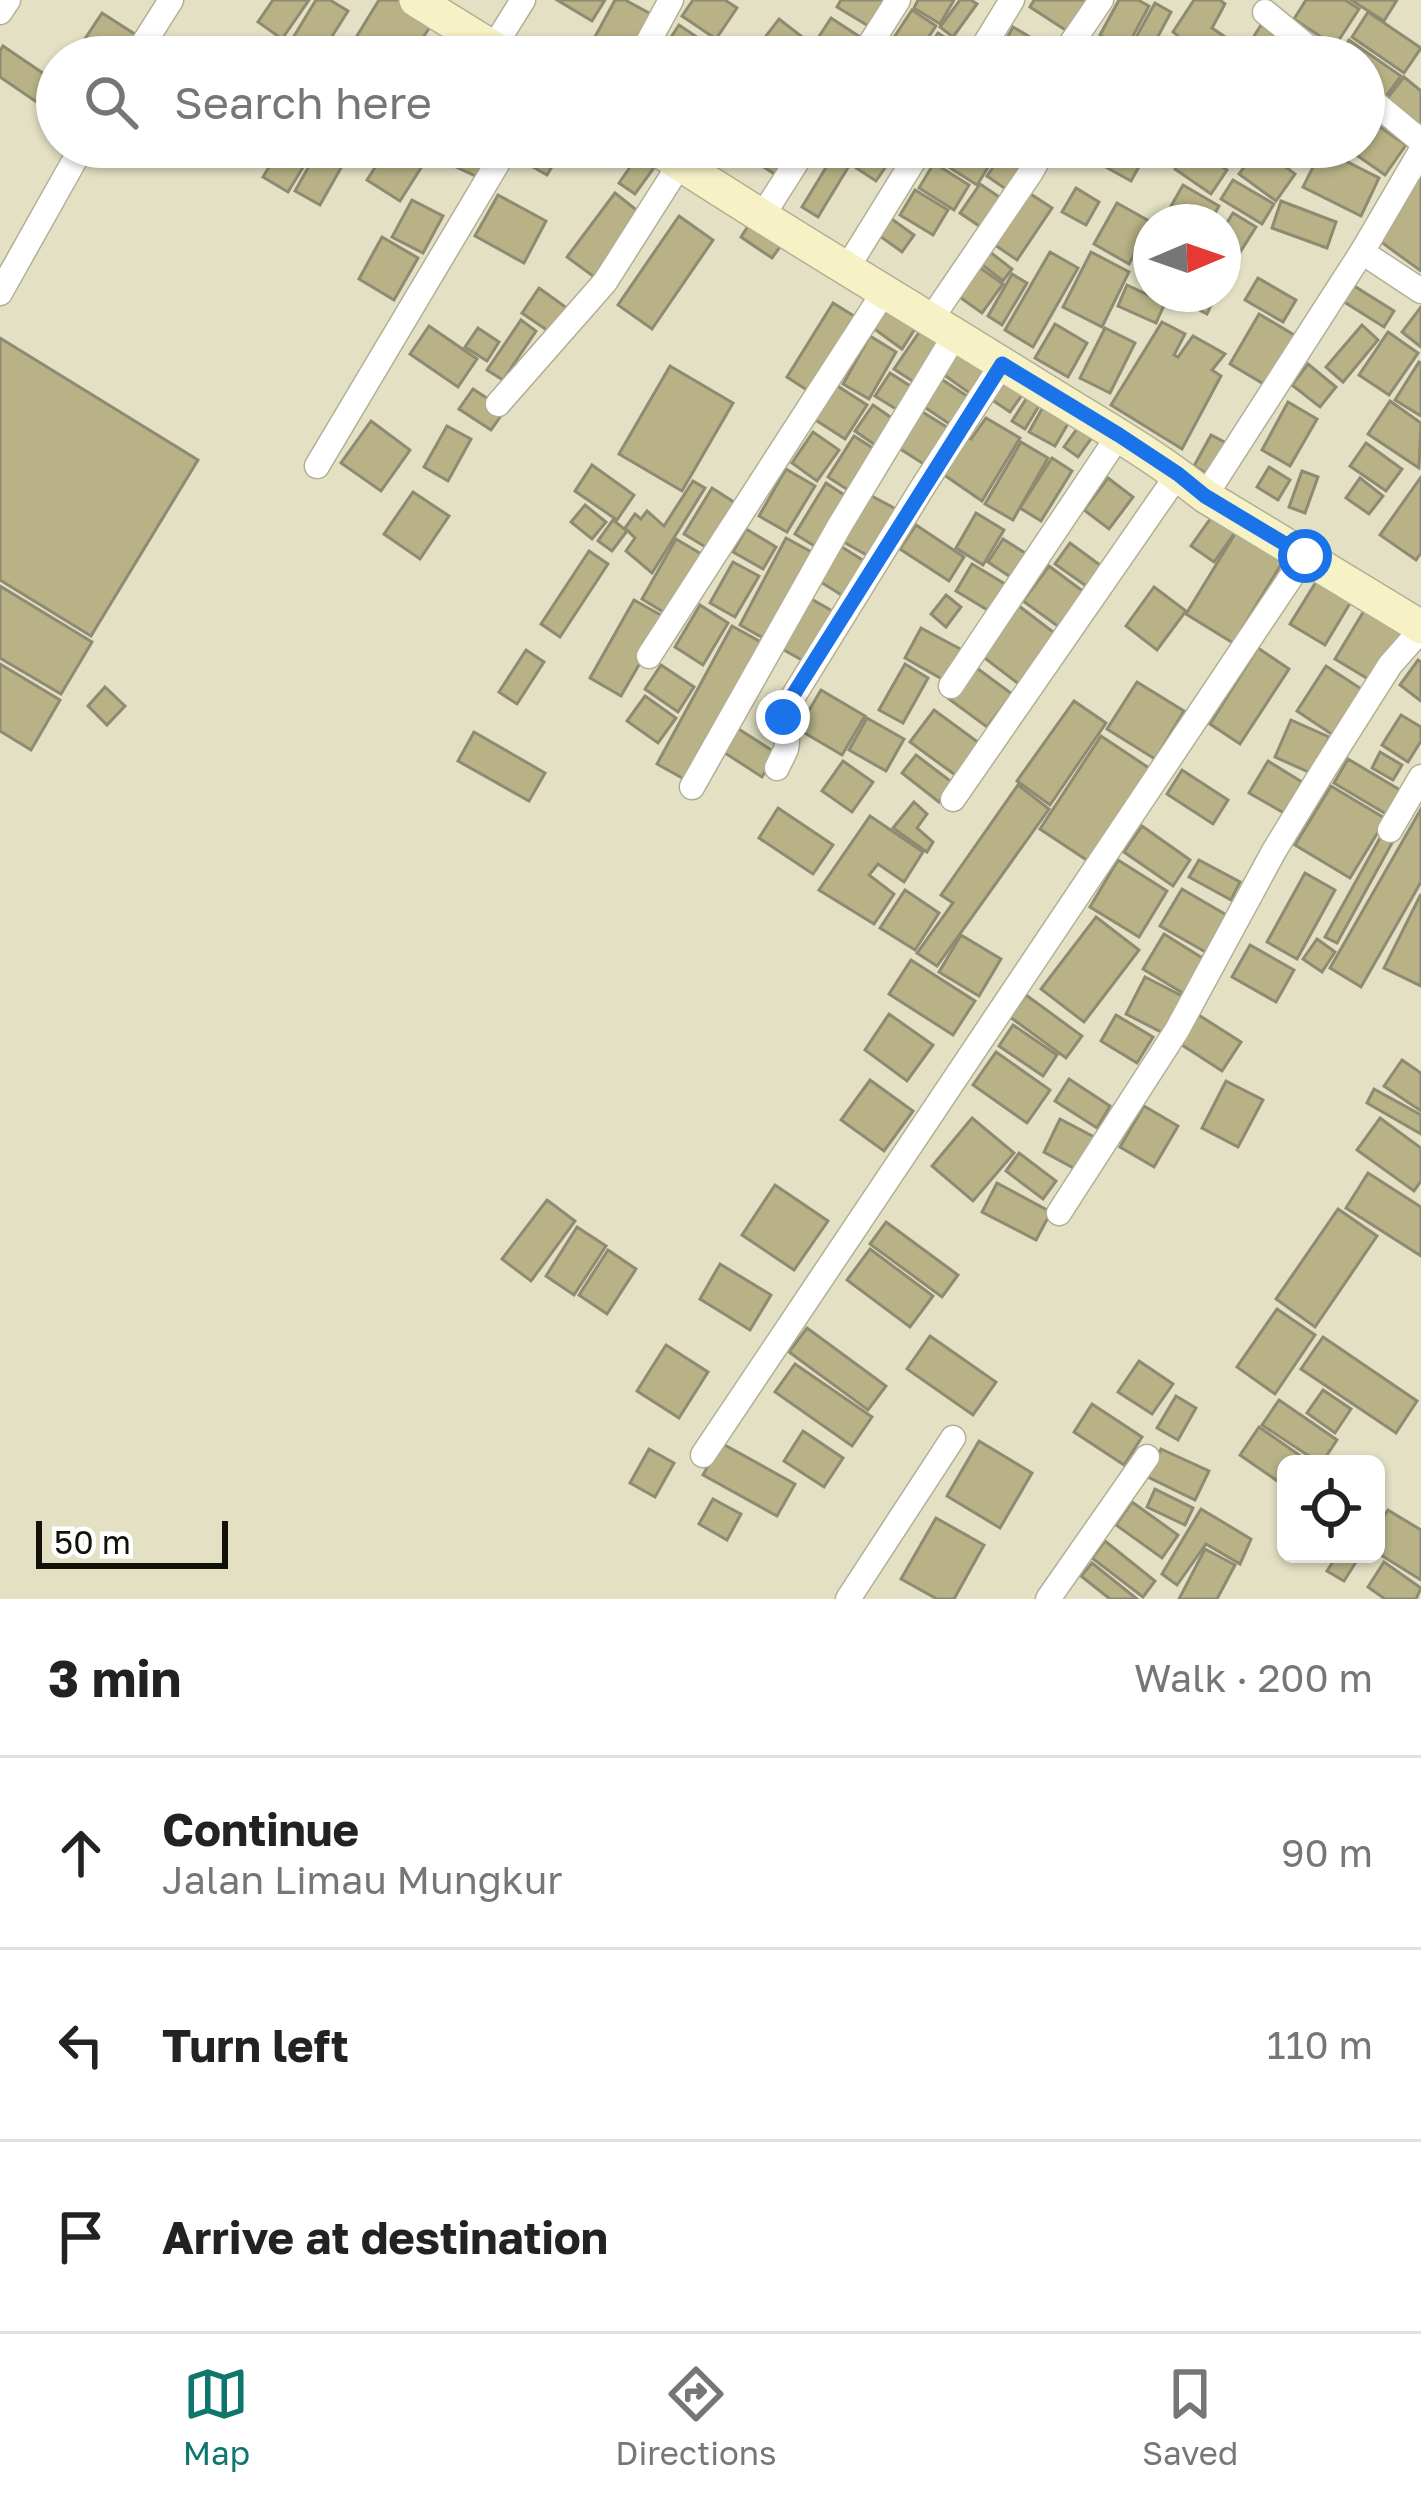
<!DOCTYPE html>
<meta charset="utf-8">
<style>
body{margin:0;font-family:"Golos Text",sans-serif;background:#f6f6f6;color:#222}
.controls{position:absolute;right:36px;bottom:36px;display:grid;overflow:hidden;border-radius:18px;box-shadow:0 3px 9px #0004}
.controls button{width:108px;height:108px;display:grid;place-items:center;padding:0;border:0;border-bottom:3px solid #e0e0e0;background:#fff;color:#222;font:60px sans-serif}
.compass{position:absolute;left:1133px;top:204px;width:108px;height:108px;border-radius:50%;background:#fff;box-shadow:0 3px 9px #0004;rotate:88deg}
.scale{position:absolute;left:36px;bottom:30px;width:192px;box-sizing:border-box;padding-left:12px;border:6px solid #131208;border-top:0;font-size:33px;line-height:42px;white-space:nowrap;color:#131208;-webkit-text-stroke:9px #fff;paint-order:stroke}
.stop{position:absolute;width:36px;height:36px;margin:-27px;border:9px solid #1a73e8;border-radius:50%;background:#fff}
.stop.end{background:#1a73e8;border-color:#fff;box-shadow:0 3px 12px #0008}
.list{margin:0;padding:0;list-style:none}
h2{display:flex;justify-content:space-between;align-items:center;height:156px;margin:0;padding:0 48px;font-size:51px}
h2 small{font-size:39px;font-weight:400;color:#767676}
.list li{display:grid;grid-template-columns:78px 1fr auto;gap:36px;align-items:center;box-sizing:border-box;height:192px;padding:0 48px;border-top:3px solid #e0e0e0}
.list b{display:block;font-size:45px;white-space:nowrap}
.list p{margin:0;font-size:39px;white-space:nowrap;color:#767676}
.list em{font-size:39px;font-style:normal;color:#767676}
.icon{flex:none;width:66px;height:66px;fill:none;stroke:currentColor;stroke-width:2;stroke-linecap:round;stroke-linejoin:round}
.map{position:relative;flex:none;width:1421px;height:1599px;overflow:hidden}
.search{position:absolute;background:#fff;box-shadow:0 3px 9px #0004;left:36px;right:36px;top:36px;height:132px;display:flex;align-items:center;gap:30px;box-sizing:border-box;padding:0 42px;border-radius:66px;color:#767676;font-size:45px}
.sheet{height:732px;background:#fff}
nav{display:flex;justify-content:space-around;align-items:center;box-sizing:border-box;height:168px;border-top:3px solid #e0e0e0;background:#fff;font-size:33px;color:#767676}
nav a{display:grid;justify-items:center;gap:6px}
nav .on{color:#0f766e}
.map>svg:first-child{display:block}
.building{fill:#b8b286;stroke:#8e8b72;stroke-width:3}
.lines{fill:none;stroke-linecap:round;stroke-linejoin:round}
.street-casing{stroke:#b3af95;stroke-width:27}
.secondary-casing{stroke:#b3af95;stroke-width:36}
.street{stroke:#fff;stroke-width:24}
.secondary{stroke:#f7f1c6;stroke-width:33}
.route{stroke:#1a73e8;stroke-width:15}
</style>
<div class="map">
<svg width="1421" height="1599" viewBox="0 0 1421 1599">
<rect width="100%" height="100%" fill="#e3e0c4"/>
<g class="building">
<polygon points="273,0 309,0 282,39 258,22"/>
<polygon points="316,0 330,0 348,11 319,57 294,57 285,51"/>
<polygon points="379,0 406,0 436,18 410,57 395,57 385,51 381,57 344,57"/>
<polygon points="557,0 605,0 592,21"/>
<polygon points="615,0 625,0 653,15 631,57 584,57"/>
<polygon points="693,0 725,0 737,8 716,39 682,16"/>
<polygon points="841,0 892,0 875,30 837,7"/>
<polygon points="918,0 954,0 940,24 914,8"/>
<polygon points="960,0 971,0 977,4 953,37 940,27"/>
<polygon points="1034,0 1093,0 1073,35 1030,7"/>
<polygon points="1119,0 1138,0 1149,6 1126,49 1100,35"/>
<polygon points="1194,0 1220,0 1225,4 1212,28 1228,39 1216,57 1204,57 1173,32"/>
<polygon points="1306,0 1345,0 1359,9 1335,46 1294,19"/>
<polygon points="1351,0 1397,0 1384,21"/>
<polygon points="1155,3 1171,12 1147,57 1142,57 1129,50"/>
<polygon points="912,10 936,26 915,57 881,57"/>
<polygon points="1368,12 1421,48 1404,73 1352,37"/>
<polygon points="102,13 141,38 129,57 73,57"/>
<polygon points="831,18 860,37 847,57 809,57 807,55"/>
<polygon points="779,19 810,43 799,57 750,57"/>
<polygon points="679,25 719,52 715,57 658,57"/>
<polygon points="1261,25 1305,52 1302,57 1241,57"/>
<polygon points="1013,27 1057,53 1054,57 997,56"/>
<polygon points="938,33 972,55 970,57 923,57"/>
<polygon points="1349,40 1401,76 1384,99 1364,85 1364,57 1338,57"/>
<polygon points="3,46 53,80 38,103 0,77 0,51"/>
<polygon points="1404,77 1421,91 1421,129 1386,100"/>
<polygon points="1364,116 1406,145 1385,175 1345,147 1364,147"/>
<polygon points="281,147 314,149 288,192 263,177"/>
<polygon points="388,147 405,147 426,160 400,201 367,180"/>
<polygon points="461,147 497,147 482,179 452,165"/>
<polygon points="526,147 561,147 563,148 547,175 519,159"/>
<polygon points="644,147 661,158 635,194 619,183"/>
<polygon points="749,147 803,147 782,179 744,154"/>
<polygon points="868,147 899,147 876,181 855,167"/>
<polygon points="943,147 969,147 992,161 977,185 936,159"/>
<polygon points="1103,147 1150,147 1131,181 1095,161"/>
<polygon points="1190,147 1227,170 1211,194 1175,169"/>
<polygon points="1259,147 1295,174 1276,201 1239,174"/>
<polygon points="1322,149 1379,178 1361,216 1303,187"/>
<polygon points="317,152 342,166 320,205 295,191"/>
<polygon points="1002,154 1028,171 1013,194 987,176"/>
<polygon points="833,156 849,166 818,217 802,207"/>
<polygon points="934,163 969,185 954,210 919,188"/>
<polygon points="1421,174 1421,271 1377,239"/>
<polygon points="1233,180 1274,204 1262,224 1221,199"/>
<polygon points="980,184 1005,201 985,230 960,213"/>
<polygon points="1183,185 1219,206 1210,222 1162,222"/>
<polygon points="1076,188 1099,202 1086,225 1062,212"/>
<polygon points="915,190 948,210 933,235 900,215"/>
<polygon points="615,193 644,216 597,279 567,257"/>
<polygon points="1029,193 1052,208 1017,260 995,245"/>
<polygon points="498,195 546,221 524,263 475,236"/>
<polygon points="412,200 443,216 423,253 392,237"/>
<polygon points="1281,201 1336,222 1327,248 1272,228"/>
<polygon points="1117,203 1151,222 1129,264 1094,244"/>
<polygon points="1233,213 1256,227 1232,265 1223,259 1223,229"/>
<polygon points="679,216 713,240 652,329 618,305"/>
<polygon points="889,217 914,235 902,252 877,234"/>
<polygon points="752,220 784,241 772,258 741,237"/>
<polygon points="382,237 418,258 394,300 359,279"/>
<polygon points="990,252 1012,269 1003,281 981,264"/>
<polygon points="1050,252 1078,268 1033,347 1005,330"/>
<polygon points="1091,252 1129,272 1102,327 1063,307"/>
<polygon points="979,267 1003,284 982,313 958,296"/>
<polygon points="1012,274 1027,283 1002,325 988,316"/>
<polygon points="1258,278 1296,300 1283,322 1245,300"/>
<polygon points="1351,284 1394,311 1384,327 1341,300"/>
<polygon points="1127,285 1165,303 1156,323 1118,306"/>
<polygon points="539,288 571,311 554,335 522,313"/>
<polygon points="1181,294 1216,294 1207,314 1178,299"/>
<polygon points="893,298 922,318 902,349 873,328"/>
<polygon points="833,303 862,321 816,396 787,377"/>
<polygon points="1421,307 1421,347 1402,332"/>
<polygon points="1259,314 1301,339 1272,389 1230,364"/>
<polygon points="521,320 536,331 503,380 487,370"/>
<polygon points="1162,322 1185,334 1174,355 1178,357 1193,336 1225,354 1212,370 1221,376 1182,449 1111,405"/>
<polygon points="1055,324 1087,343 1068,377 1035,358"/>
<polygon points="1362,325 1378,340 1343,382 1326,367"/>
<polygon points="429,326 477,359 458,387 410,354"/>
<polygon points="478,328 499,342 487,361 465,347"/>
<polygon points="922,328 947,346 920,386 894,369"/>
<polygon points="1105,328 1135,343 1110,393 1080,378"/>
<polygon points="1388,332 1418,353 1389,395 1359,375"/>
<polygon points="870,336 896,352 869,399 843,384"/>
<polygon points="0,338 198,460 91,636 0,580"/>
<polygon points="960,344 995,368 975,397 940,372"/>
<polygon points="1419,362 1421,363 1421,416 1395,400"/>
<polygon points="1308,364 1336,387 1320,407 1292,385"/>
<polygon points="670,366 733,403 682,491 619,454"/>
<polygon points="890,373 918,391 904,414 875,396"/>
<polygon points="1007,374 1027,388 1010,412 991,399"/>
<polygon points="938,377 976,402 957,429 920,404"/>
<polygon points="836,385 867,405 845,439 814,419"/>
<polygon points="473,389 505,410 491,430 459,409"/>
<polygon points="1030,393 1042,401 1025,429 1012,421"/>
<polygon points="1047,400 1073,415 1055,446 1029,432"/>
<polygon points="1390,401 1421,423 1419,468 1368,434"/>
<polygon points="1288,402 1317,419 1290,466 1262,450"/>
<polygon points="873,405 899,423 881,449 855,431"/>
<polygon points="916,408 953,431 930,468 894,445"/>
<polygon points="986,418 1020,438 982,501 940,472 964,435 971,439"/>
<polygon points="1084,419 1098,429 1078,457 1064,447"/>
<polygon points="371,421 410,450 381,491 341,463"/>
<polygon points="447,426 471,439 448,481 424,467"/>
<polygon points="813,432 839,450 817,481 792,463"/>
<polygon points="1211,435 1230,445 1213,477 1194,466"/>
<polygon points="854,436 876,450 851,492 828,477"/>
<polygon points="1021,442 1048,458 1013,520 985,504"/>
<polygon points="1366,443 1402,469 1386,491 1350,466"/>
<polygon points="1052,458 1072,471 1041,521 1020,508"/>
<polygon points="592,465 634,495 617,520 575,491"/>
<polygon points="1269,467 1290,480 1278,500 1257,487"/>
<polygon points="786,469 815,486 787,532 759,516"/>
<polygon points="1302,471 1318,477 1305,513 1289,507"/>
<polygon points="1421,477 1421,553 1416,560 1380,535"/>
<polygon points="1108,478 1133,497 1109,529 1084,510"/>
<polygon points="1360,478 1383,496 1369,514 1346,498"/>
<polygon points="693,481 705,488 652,573 626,551 635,538 625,528 635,514 641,519 647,511 664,526"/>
<polygon points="826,483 852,500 821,550 795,534"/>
<polygon points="712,488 737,504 709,549 684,534"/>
<polygon points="413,492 449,516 420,559 384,534"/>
<polygon points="866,493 898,510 872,558 840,540"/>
<polygon points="585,505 606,522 592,539 571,522"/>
<polygon points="976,513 1004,530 983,565 956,548"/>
<polygon points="1213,515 1236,531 1214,562 1191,546"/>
<polygon points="613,520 627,531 612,551 598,541"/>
<polygon points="916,525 964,557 949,581 900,549"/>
<polygon points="746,529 776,547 763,569 733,552"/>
<polygon points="1238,529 1285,558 1233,643 1186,614"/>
<polygon points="786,538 819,556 772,643 740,625"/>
<polygon points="676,539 703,555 668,615 642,599"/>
<polygon points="1003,539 1033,558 1018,582 988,562"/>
<polygon points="1070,543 1104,568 1089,588 1055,564"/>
<polygon points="837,544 872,566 851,601 816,579"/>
<polygon points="589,551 608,564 560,637 541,624"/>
<polygon points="733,562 759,576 735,617 710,603"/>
<polygon points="972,564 1010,587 994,614 956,591"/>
<polygon points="1049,566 1084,592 1059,627 1023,601"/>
<polygon points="1324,569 1358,590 1325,645 1290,624"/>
<polygon points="0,586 92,642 61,694 0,658"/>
<polygon points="1154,587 1186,611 1157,650 1126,626"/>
<polygon points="946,595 961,607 946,627 931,614"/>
<polygon points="806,596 836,613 807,663 777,646"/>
<polygon points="1371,599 1409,622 1373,682 1335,659"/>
<polygon points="634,600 666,618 621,696 590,678"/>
<polygon points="700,605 728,623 703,665 675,647"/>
<polygon points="1019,606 1057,635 1020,685 982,656"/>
<polygon points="732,626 768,646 693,784 657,764"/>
<polygon points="921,628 966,652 949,683 905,658"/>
<polygon points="1258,648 1289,669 1240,744 1210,724"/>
<polygon points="526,650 544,662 517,704 499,692"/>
<polygon points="1418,660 1421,662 1421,701 1400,685"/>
<polygon points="0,664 60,700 31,750 0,731"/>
<polygon points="905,664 928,678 903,723 879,710"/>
<polygon points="661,665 694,687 678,712 645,689"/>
<polygon points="974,666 1012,694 987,727 949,699"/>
<polygon points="1326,666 1369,694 1339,739 1297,711"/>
<polygon points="1137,682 1184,711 1155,759 1107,729"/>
<polygon points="105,687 125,706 107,725 88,706"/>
<polygon points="821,690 865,716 842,755 798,729"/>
<polygon points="645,696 676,718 658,743 627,721"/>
<polygon points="1074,701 1106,723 1050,805 1017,781"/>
<polygon points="934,710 986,748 962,780 910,742"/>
<polygon points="1401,715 1421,727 1421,741 1408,762 1382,745"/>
<polygon points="867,718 904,739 886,771 849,750"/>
<polygon points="1291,720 1329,737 1313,774 1275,757"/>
<polygon points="734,726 776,753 762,777 719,749"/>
<polygon points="474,732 545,773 529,801 458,761"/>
<polygon points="1101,736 1152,770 1091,863 1040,829"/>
<polygon points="1380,752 1402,765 1393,780 1372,768"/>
<polygon points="916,755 953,783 939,802 902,773"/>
<polygon points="1348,759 1400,790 1386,814 1334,783"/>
<polygon points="843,761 873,782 852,812 822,791"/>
<polygon points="1268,761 1302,782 1284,813 1249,793"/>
<polygon points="1182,770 1228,800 1213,824 1167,794"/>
<polygon points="1018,785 1049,809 937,966 917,953 953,903 941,895"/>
<polygon points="1331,786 1386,819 1350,878 1295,845"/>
<polygon points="914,802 927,814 917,828 933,842 927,852 893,828"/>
<polygon points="778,808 833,845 813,874 759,838"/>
<polygon points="1421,809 1421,882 1361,987 1330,968"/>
<polygon points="870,816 923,852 904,882 878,864 869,875 894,894 874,924 819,890"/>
<polygon points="1142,826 1190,860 1173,886 1124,852"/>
<polygon points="1381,836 1392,843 1337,943 1325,937"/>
<polygon points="1118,860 1167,891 1139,937 1090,907"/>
<polygon points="1199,860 1240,882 1231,900 1189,877"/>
<polygon points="1305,873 1335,890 1297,959 1267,942"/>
<polygon points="1182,889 1230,917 1209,954 1160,926"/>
<polygon points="905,890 939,913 915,950 880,928"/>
<polygon points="1421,894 1421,986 1384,968"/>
<polygon points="1096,917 1139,950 1084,1022 1041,989"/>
<polygon points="1164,934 1212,964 1191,998 1143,969"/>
<polygon points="961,935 1001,959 979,996 939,972"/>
<polygon points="1317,939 1335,952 1322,972 1303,959"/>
<polygon points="1250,945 1294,970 1276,1002 1232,977"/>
<polygon points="911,960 975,1001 953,1035 889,994"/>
<polygon points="1145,977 1184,997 1165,1034 1126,1014"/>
<polygon points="1026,995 1082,1036 1066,1058 1010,1017"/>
<polygon points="889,1014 933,1045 907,1081 865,1050"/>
<polygon points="1197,1014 1241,1042 1222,1071 1179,1043"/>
<polygon points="1116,1015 1153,1037 1137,1063 1101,1041"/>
<polygon points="1013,1025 1057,1055 1043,1076 999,1046"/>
<polygon points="996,1052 1050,1090 1027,1123 973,1085"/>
<polygon points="1402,1060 1421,1073 1421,1111 1384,1086"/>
<polygon points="1069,1079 1110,1106 1097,1128 1055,1101"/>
<polygon points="870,1080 913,1111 884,1151 841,1120"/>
<polygon points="1226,1081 1263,1100 1238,1147 1202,1128"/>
<polygon points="1374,1089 1421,1115 1421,1134 1367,1103"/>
<polygon points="1144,1106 1178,1126 1154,1167 1120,1147"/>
<polygon points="972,1118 1014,1153 973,1201 932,1166"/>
<polygon points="1380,1118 1421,1148 1421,1181 1414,1191 1357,1150"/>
<polygon points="1060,1119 1096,1138 1079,1171 1044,1152"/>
<polygon points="1019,1153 1056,1181 1043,1199 1006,1171"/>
<polygon points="1368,1173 1421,1207 1421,1256 1346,1208"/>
<polygon points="997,1183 1051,1212 1036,1240 982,1212"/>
<polygon points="775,1185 828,1221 794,1270 742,1235"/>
<polygon points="547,1200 575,1221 531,1281 502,1259"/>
<polygon points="1338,1209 1377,1236 1315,1327 1276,1299"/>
<polygon points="886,1222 958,1275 942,1297 870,1244"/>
<polygon points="577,1227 606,1246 574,1295 546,1276"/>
<polygon points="870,1249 933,1296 910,1327 847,1280"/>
<polygon points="608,1250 636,1269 607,1314 579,1295"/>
<polygon points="720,1264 771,1295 750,1330 700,1299"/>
<polygon points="1277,1309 1315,1335 1275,1394 1237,1367"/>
<polygon points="807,1328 886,1386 868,1410 789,1352"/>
<polygon points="930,1336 996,1382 973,1415 907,1369"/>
<polygon points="1323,1337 1417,1401 1396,1433 1301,1369"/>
<polygon points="666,1345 708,1372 679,1418 637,1391"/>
<polygon points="1139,1361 1173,1384 1152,1414 1118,1392"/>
<polygon points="795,1364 872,1417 852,1446 775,1392"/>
<polygon points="1323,1390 1351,1409 1335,1433 1307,1413"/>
<polygon points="1176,1396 1196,1408 1178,1440 1157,1428"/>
<polygon points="1279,1400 1337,1440 1321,1464 1262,1425"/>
<polygon points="1092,1404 1142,1437 1124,1465 1074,1432"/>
<polygon points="1259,1427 1312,1464 1286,1464 1286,1487 1240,1455"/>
<polygon points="803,1431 843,1458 824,1487 784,1461"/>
<polygon points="979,1441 1032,1473 1000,1528 947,1496"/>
<polygon points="721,1443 795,1484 777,1516 703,1475"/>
<polygon points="649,1449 674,1463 655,1497 630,1483"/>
<polygon points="1161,1449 1209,1471 1195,1500 1148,1477"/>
<polygon points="1155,1489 1193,1508 1185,1525 1147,1507"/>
<polygon points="713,1499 741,1514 727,1540 699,1524"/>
<polygon points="1132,1502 1178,1535 1162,1558 1116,1525"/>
<polygon points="1201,1509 1251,1539 1240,1564 1206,1544 1177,1585 1162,1574"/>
<polygon points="1388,1510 1421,1530 1421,1580 1376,1552 1376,1528"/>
<polygon points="936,1518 984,1545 954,1599 937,1599 901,1579"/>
<polygon points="1105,1541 1155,1581 1143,1597 1092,1558"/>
<polygon points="1205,1549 1235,1565 1217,1599 1179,1599"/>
<polygon points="1338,1554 1361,1554 1344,1581 1327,1571"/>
<polygon points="1384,1562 1421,1588 1416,1599 1385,1599 1368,1587"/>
<polygon points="1092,1563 1137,1599 1110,1599 1081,1576"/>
</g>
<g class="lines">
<g class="street-casing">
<g id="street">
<polyline points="0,12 8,0"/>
<polyline points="1265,12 1320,57"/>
<polyline points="493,48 523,0"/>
<polyline points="135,57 171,0"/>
<polyline points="640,57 671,0"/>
<polyline points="862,57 898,0"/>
<polyline points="977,57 1012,0"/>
<polyline points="1062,57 1101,0"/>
<polyline points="1364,94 1421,141"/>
<polyline points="761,218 806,147"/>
<polyline points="1362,252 1421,291"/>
<polyline points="847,268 922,147"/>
<polyline points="0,293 82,147"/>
<polyline points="931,319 1031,172 1045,147"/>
<polyline points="498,404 605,282 680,164"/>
<polyline points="317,466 507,147"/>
<polyline points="1205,496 1362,252 1421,151"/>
<polyline points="649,656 884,292"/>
<polyline points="951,686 1119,435"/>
<path d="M777 768C778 765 785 752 786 749 791 729 778 724 791 700L924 485 1002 364"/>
<polyline points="692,787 840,525 955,335"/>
<polyline points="953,799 1178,474"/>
<polyline points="1390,830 1421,777"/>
<polyline points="1059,1213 1177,1030 1274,851 1323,771 1390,665 1421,630"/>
<polyline points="703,1455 1305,556"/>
<polyline points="848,1599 953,1438"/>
<polyline points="1048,1599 1147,1457"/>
</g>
</g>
<g class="secondary-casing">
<g id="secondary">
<polyline points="416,0 508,57"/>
<path d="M654 147C779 230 909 305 1036 385 1094 421 1152 453 1205 496L1421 627"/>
</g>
</g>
<use href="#street" class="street"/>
<use href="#secondary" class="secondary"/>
</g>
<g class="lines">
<polyline class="route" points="783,717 790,700 1002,364 1119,435 1178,474 1205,496 1305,556"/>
</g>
</svg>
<div class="controls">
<button><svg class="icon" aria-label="locate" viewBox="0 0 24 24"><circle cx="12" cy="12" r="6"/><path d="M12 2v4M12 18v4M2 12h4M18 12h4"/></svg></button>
</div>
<svg class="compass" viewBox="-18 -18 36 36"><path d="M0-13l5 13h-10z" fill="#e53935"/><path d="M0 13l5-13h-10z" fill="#767676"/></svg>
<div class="scale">50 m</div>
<div class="stop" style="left:1305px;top:556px"></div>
<div class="stop end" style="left:783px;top:717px"></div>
<div class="search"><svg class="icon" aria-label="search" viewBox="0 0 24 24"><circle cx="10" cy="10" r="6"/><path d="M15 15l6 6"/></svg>Search here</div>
</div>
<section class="sheet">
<h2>3 min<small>Walk · 200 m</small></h2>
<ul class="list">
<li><svg class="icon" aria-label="ahead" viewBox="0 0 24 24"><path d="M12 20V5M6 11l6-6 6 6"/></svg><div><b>Continue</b><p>Jalan Limau Mungkur</p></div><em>90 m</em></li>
<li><svg class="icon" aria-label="left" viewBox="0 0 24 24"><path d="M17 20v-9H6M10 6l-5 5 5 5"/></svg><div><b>Turn left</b></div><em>110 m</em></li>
<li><svg class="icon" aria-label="arrive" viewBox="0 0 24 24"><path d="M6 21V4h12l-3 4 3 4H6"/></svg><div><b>Arrive at destination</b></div></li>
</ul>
</section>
<nav>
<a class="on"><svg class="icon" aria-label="map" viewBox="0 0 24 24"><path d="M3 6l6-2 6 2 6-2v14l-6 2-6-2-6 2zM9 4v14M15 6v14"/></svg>Map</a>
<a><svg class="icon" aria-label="directions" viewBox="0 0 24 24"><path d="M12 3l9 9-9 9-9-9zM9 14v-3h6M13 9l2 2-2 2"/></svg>Directions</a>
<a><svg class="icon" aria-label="saved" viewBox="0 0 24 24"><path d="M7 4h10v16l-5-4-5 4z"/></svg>Saved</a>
</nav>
